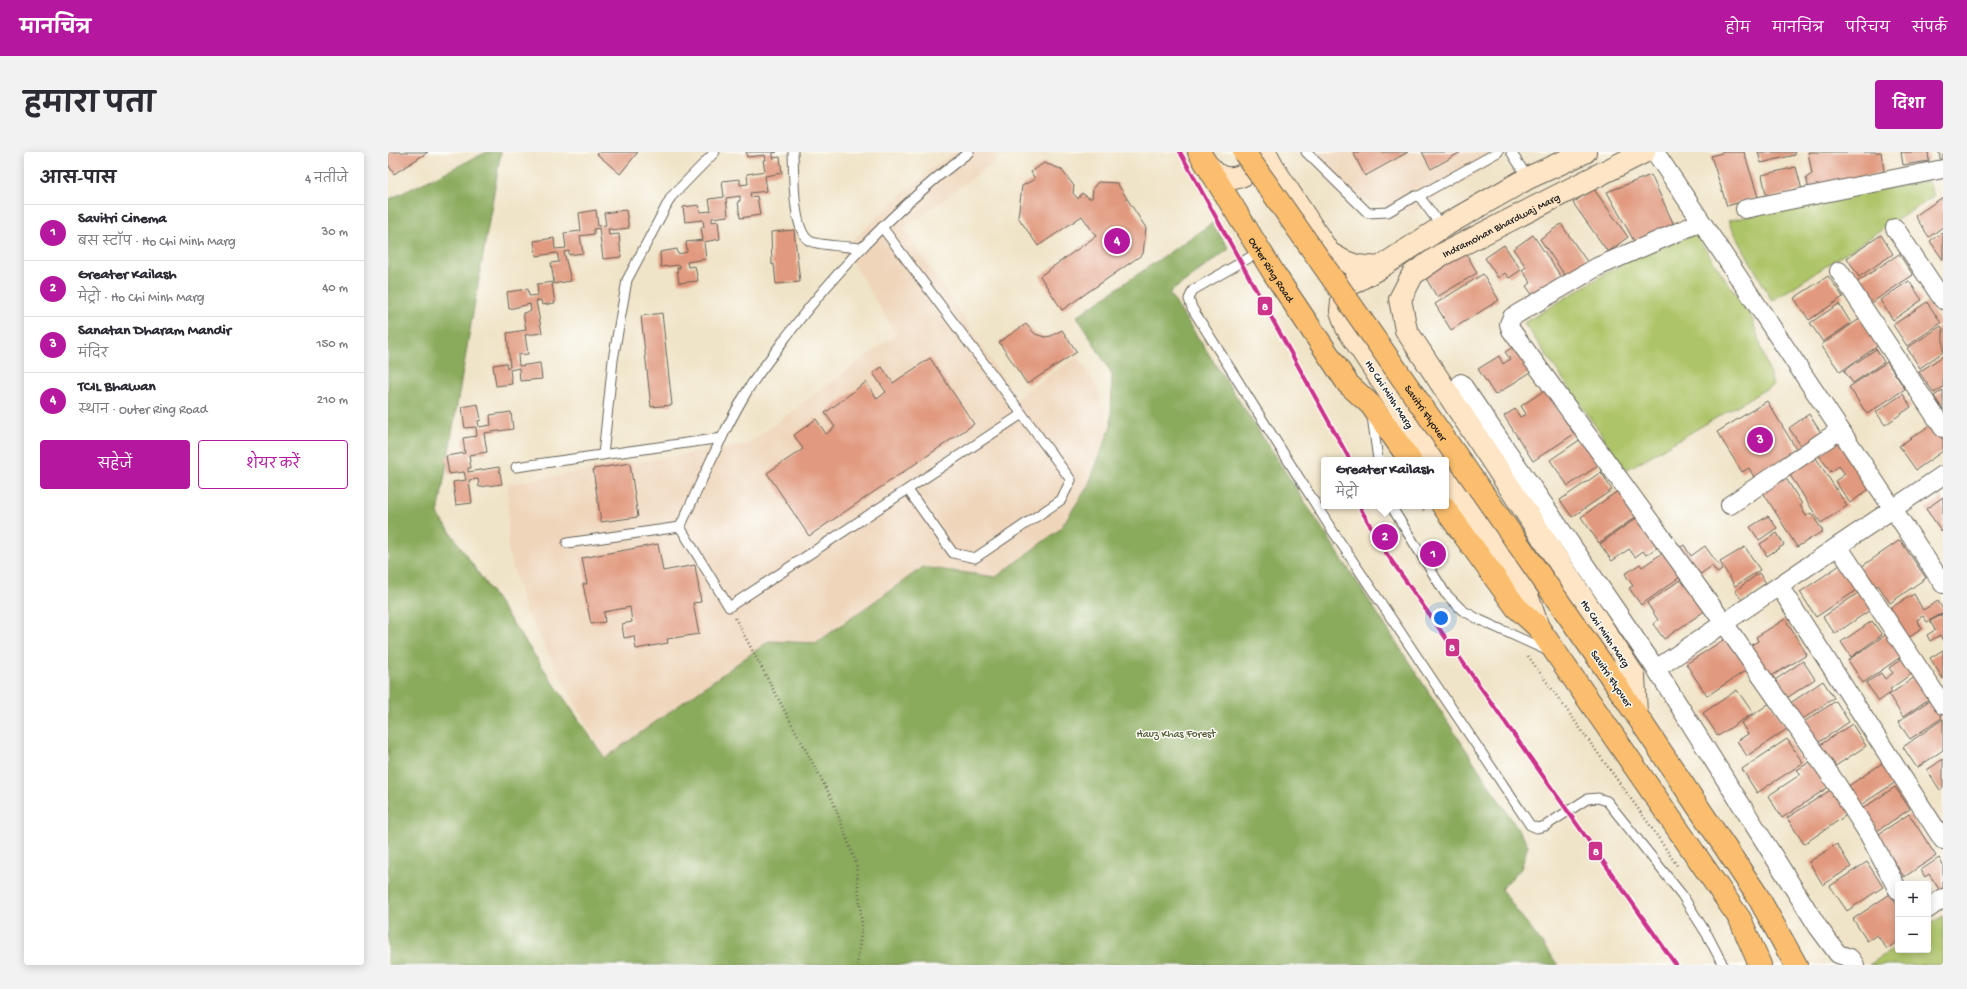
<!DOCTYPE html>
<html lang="hi">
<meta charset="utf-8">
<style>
body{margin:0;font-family:"Gochi Hand","Playpen Sans Deva",sans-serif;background:#f2f2f3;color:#2b2b33}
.controls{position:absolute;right:12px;bottom:12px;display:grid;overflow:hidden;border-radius:4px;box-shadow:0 2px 10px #0003}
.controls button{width:36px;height:36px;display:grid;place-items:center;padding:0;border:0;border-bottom:1px solid #e1e1e2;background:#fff;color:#2b2b33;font:20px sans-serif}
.you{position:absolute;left:1053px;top:466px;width:14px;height:14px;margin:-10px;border:3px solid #fff;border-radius:50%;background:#1a73e8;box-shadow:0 0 0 6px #1a73e833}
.badge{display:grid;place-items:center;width:26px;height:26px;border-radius:50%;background:#b5179e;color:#fff;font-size:13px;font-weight:700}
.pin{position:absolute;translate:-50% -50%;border:2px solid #fff;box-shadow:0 1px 4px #0006}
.popup{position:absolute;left:933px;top:305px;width:128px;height:52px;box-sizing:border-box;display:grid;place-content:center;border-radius:4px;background:#fff;filter:drop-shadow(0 1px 3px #0005);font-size:13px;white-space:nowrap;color:#7c7c81}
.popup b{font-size:15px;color:#2b2b33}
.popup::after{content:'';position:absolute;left:50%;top:100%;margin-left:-8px;border:8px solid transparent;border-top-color:#fff}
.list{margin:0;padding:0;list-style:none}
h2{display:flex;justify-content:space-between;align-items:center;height:52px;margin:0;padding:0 16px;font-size:17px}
h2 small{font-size:13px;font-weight:400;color:#7c7c81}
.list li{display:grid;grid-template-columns:26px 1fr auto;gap:12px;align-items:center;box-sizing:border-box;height:56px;padding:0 16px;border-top:1px solid #e1e1e2}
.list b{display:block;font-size:15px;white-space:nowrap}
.list p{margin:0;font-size:13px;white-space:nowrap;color:#7c7c81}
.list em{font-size:13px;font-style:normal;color:#7c7c81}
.actions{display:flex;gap:8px;padding:12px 16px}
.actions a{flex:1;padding:9px 0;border:1px solid #b5179e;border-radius:4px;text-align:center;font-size:14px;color:#b5179e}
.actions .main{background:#b5179e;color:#fff}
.map{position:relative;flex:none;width:1555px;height:813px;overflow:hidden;border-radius:4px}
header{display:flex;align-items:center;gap:24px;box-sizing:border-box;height:56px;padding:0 20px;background:#b5179e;color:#fff}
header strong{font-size:19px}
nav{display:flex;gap:22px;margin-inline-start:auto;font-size:14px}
.intro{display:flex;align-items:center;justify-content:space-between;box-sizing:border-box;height:96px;padding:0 24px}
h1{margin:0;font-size:28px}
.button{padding:10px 18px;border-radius:4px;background:#b5179e;color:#fff;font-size:14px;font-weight:700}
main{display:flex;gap:24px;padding:0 24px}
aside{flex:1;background:#fff;border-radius:4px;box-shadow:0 2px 10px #0003}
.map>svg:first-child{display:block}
.built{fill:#efd6bb}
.green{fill:#adc468;stroke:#647042}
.forest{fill:#8aaa5c;stroke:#53633c}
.building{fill:#e19a7f}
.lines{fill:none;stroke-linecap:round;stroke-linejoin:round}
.lane-casing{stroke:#666258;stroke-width:11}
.street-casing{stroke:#666258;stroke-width:20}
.secondary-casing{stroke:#666258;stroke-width:24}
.primary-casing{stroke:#666258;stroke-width:24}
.path{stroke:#666258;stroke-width:2.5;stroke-dasharray:1 3;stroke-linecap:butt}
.lane{stroke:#fff;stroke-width:9}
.street{stroke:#fff;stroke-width:18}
.secondary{stroke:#fde5c5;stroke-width:22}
.primary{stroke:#fabe6e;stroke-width:22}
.primary-bridge-casing{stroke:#666258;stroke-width:24;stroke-linecap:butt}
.primary-bridge{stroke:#fabe6e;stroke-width:22}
.metro-1-casing{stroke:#fdfcf7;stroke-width:7}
.metro-1{stroke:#cc338b;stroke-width:4}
.labels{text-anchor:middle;stroke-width:3;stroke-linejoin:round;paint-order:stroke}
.street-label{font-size:11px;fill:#1c1c1c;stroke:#fdfcf7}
.park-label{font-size:11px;fill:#565f3a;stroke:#fdfcf7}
.line-badge{stroke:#fdfcf7;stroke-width:1.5}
.badge-label{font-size:11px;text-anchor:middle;font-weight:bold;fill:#fff}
</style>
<header>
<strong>मानचित्र</strong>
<nav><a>होम</a><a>मानचित्र</a><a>परिचय</a><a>संपर्क</a></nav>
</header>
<div class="intro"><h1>हमारा पता</h1><a class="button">दिशा</a></div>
<main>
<aside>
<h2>आस-पास<small>4 नतीजे</small></h2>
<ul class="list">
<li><span class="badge">1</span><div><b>Savitri Cinema</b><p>बस स्टॉप · Ho Chi Minh Marg</p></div><em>30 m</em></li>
<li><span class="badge">2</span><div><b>Greater Kailash</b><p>मेट्रो · Ho Chi Minh Marg</p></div><em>40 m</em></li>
<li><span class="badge">3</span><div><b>Sanatan Dharam Mandir</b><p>मंदिर</p></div><em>150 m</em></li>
<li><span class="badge">4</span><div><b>TCIL Bhawan</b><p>स्थान · Outer Ring Road</p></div><em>210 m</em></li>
</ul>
<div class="actions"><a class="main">सहेजें</a><a>शेयर करें</a></div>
</aside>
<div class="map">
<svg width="1555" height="813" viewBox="0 0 1555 813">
<rect width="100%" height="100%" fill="#fdfcf7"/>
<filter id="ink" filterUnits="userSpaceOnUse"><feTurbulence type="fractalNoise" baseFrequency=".025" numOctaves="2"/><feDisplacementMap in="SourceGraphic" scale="8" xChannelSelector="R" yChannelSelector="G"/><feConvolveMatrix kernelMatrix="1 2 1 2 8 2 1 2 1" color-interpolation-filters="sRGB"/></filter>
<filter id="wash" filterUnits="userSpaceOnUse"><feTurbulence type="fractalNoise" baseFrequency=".012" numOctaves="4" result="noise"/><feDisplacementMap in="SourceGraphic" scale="16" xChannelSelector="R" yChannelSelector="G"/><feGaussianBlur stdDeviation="0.9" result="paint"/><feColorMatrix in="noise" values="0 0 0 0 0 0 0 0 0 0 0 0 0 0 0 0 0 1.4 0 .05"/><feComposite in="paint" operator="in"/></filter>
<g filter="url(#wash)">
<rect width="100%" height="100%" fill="#f0e4c8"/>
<g class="built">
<polygon points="565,0 620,0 516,76 628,246 690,204 709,235 720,277 717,289 700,334 672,377 608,425 535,415 428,492 381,489 217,606 137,458 120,398 120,332 360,292 508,182 472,122 454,98 541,18"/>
<polygon points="926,0 1123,0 1025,60 975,48 943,26"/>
</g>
<g class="green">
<polygon points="1540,29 1546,44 1384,149 1340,69 1444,45"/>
<polygon points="1307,82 1364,166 1385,233 1238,318 1136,171 1235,111"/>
<polygon points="1555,764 1555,813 1481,813 1510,794 1510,798 1540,798 1540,774"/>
</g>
<polygon class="forest" points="99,0 113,0 50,362 217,606 381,489 428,491 535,415 608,425 672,377 700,334 723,274 724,222 689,164 824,71 841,97 781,141 1140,693 1133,717 1113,737 1170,813 0,813 0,48"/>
<g id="blocks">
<g class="building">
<polygon points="0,0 40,0 6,22 0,12"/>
<polygon points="212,0 250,0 232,22 209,2"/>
<polygon points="358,0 389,0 385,1 385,6 392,5 394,21 377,24 379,39 362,41 363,45 369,44 372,63 352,66 350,49 352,49 352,44 338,46 340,64 324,66 324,70 330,69 332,87 316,90 318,107 299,110 300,115 307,114 310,129 291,131 289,116 292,116 292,113 273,115 272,100 289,97 290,102 299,100 298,90 315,88 313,75 316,75 315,68 297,70 295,55 311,53 312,60 323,59 321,47 336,45 334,29 352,27 352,33 360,32 359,22 377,19 375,8 378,8 377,3 359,5"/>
<polygon points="965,0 1020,0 977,24"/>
<polygon points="1034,0 1073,0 1043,17"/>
<polygon points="1337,0 1356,0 1370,45 1339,54 1323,4"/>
<polygon points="1370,0 1407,0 1407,3 1373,11"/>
<polygon points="1420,0 1493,0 1496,19 1422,41 1418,26 1424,22"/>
<polygon points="1513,0 1540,0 1541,9 1515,13"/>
<polygon points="1551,0 1555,0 1555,10 1553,11"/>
<polygon points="656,11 673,17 686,34 685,41 690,47 694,41 701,46 704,46 705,36 710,30 729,31 758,76 755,102 674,158 652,124 708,84 694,64 650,94 630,65 634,34 647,27 643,20"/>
<polygon points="1408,15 1414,38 1379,47 1374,23"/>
<polygon points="1263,23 1286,73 1246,89 1219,40"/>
<polygon points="1205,36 1240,85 1220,100 1185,51"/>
<polygon points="1555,45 1555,75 1541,85 1527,64"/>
<polygon points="208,58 210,74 218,73 216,61 238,58 241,76 224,78 224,77 220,77 221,83 231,82 233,105 215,107 211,76 206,77 206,82 192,84 195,101 181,103 181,99 176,100 183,129 164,132 167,151 154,153 153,148 148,149 154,181 137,183 140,202 130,203 131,214 152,211 154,227 132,229 131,216 122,218 124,232 108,234 105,213 118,211 119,216 122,215 119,181 138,178 135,161 143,159 142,152 121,157 119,140 140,137 141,144 150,143 149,132 166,130 163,111 171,110 169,101 148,104 146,89 166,86 167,97 178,96 176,81 193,79 191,61"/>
<polygon points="1173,72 1200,111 1178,125 1152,87"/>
<polygon points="406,78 412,130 388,132 386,112 384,113 383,80"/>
<polygon points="1555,80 1555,108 1542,89"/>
<polygon points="1145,83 1176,129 1148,148 1138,134 1143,131 1134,118 1138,115 1125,97"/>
<polygon points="1493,83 1505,102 1471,125 1459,106"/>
<polygon points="1116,93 1133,118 1121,126 1117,121 1110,126 1097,106"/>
<polygon points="1077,99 1089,121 1049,145 1036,123"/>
<polygon points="1511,102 1525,123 1483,151 1469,130"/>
<polygon points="1095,122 1111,148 1063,178 1047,152"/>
<polygon points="1440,124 1455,145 1421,168 1406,146"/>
<polygon points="1521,129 1534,148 1505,168 1492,148"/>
<polygon points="1539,150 1553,171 1519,194 1505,173"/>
<polygon points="1451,152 1463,171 1435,190 1422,171"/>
<polygon points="274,161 284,253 263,255 253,164"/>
<polygon points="1473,166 1491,193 1452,220 1433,193"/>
<polygon points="638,172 647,182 657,185 663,184 674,178 689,200 639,232 611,190"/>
<polygon points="1553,174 1555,177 1555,200 1532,216 1519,196"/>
<polygon points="1130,192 1146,218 1107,243 1090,217 1111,204 1115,212 1122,207 1117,200"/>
<polygon points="1488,197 1496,210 1465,231 1456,219"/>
<polygon points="1555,204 1555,235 1546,241 1531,220"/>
<polygon points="542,206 586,272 421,384 379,321 415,297 406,283 428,267 438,282 447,275 437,261 478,230 489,247 498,240 485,221 494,215 505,231"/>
<polygon points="1499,210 1517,237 1479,262 1461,235"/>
<polygon points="1157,238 1186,282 1145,309 1116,264 1127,257 1132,265 1138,262 1133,254"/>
<polygon points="1555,238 1555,258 1546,244"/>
<polygon points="1515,242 1523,255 1497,273 1488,260"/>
<polygon points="1379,249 1410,300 1367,327 1361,316 1354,320 1329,280"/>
<polygon points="90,252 93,268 90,269 91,275 103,273 102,263 123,260 125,277 96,281 99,300 81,303 83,316 80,316 80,320 111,315 114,332 91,335 90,327 81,328 84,351 68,353 65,330 78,328 76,320 61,322 58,304 77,301 75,286 89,284 88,275 77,276 74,255"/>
<polygon points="1421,262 1435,284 1415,297 1401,276"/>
<polygon points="1544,272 1555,288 1555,299 1528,318 1511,294"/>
<polygon points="1193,287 1211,313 1180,334 1162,308"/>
<polygon points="1452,288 1484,335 1462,351 1447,329 1457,322 1451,314 1443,320 1431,303"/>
<polygon points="1426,303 1459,354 1433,371 1400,320"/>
<polygon points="242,311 250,365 213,370 205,317"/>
<polygon points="1213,320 1224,338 1184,365 1172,348"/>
<polygon points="1396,323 1414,352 1412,353 1418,364 1423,361 1435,379 1409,395 1373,337"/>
<polygon points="1234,336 1252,362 1211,391 1193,365"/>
<polygon points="1555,345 1555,381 1538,357"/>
<polygon points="1254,362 1275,392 1258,403 1255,399 1247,405 1241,397 1224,409 1212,392"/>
<polygon points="1380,364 1389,376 1371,388 1362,375"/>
<polygon points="1389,381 1396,393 1379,404 1372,392"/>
<polygon points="1512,388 1538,426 1502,451 1490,433 1484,437 1470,417"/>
<polygon points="270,392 275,419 307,413 313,450 305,451 311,482 279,487 280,491 248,497 246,484 236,486 234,472 244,470 242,455 216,460 217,470 203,472 195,432 199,432 194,406"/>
<polygon points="1296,393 1303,404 1317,394 1334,418 1329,421 1324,414 1311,423 1287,399"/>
<polygon points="1357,395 1372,418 1347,434 1332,410"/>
<polygon points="1279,398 1296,422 1253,453 1241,436 1245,434 1237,422 1252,412 1254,415"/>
<polygon points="1452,413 1469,438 1428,465 1412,440"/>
<polygon points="1371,421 1378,431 1355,449 1347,439"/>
<polygon points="1295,426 1318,458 1276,487 1265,472 1270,468 1259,451"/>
<polygon points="1473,439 1485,456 1447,482 1435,465"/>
<polygon points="1526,442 1535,458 1550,449 1555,457 1555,461 1539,470 1535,464 1529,468 1534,477 1515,489 1497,459"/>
<polygon points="1555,462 1555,489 1552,483 1542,489 1539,483 1547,478 1542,469"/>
<polygon points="1397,467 1419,503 1380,526 1359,496 1370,489 1368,485"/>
<polygon points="1484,469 1494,483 1463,505 1453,490"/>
<polygon points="1499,482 1514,504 1475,531 1460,508"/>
<polygon points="1340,485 1360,517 1319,544 1298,512"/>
<polygon points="1555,498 1555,527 1542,506"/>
<polygon points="1516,505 1526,520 1502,537 1504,540 1491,549 1478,531 1493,521 1497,527 1505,521 1501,516"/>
<polygon points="1415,509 1427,527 1396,548 1384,530"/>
<polygon points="1527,525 1542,546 1515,565 1501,543"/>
<polygon points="1435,529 1446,546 1412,569 1398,554"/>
<polygon points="1349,538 1365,561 1330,584 1315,561"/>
<polygon points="1542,548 1554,566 1522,587 1510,570"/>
<polygon points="1448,549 1461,570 1428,592 1414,571"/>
<polygon points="1382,551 1399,577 1359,604 1349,589 1360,582 1353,571"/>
<polygon points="1555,567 1555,598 1529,616 1515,595"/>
<polygon points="1464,572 1478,594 1443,617 1429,595"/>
<polygon points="1399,587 1415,611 1369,641 1354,617"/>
<polygon points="1555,607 1555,636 1552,638 1539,618"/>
<polygon points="1425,608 1442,634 1394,666 1380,644 1413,622 1409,618"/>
<polygon points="1496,610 1508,630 1468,656 1456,637"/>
<polygon points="1447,635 1463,660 1416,692 1399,666"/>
<polygon points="1507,635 1522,657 1489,679 1474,657"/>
<polygon points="1521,662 1548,704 1516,725 1489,683"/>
<polygon points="1449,692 1463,715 1435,733 1421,710"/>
<polygon points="1551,706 1555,713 1555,743 1541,722 1537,725 1533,718"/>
<polygon points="1479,710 1495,735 1459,759 1442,734"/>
<polygon points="1502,742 1510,754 1510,789 1499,797 1489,783 1479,789 1465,767"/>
</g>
</g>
</g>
<g filter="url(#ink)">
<use href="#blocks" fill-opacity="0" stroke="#666258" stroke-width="1"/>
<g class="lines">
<g class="lane-casing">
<g id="lane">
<path d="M405 0C406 19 404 79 422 89 428 93 463 95 473 96"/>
<polyline points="918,0 980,61 1000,60 1027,44 1031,44 1054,75"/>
<polyline points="1123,0 1140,26"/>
<polyline points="1031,44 1110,0"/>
<path d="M494 75 634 262 341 455 292 375C314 329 334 280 361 236 372 219 386 202 398 185 451 115 511 53 581 0"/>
<polyline points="873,99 805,138 801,147 804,156 942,375 1142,673 1149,676 1157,674 1199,647 1210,646 1219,649 1294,743 1320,784 1335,813"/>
<polyline points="984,264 990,308"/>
<polyline points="215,303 225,208 239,128 283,45 327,0"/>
<polyline points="128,315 334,286"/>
<polyline points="520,338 565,401 587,406 673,348 683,328 634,262"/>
<polyline points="1003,354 1057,441 1074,458 1092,468 1160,499"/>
<polyline points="179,391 292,375"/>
</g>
</g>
<g class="street-casing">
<g id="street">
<polyline points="1267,0 1555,432"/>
<polyline points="1357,57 1555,17"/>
<polyline points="1313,70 1209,115 1124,165 1121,172 1123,178 1336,471 1450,634 1481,683 1510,738"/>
<polyline points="1507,76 1555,148"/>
<polyline points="1451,119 1555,276"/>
<polyline points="1073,231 1268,517 1430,775 1450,802 1462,806 1467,813"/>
<polyline points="1342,353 1452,278"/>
<polyline points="1450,394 1555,553"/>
<polyline points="1391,434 1555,688"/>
<polyline points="1268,517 1555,323"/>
<polyline points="1540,757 1555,746"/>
</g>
</g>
<g class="secondary-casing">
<g id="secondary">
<polyline points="877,0 888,20 941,101 955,109 969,114 991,116"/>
<path d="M819 13C822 15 825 19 828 22 846 34 869 19 872 0"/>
<polyline points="1046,308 959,176 953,159 954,149 957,140 963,132 991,116 1054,75 1140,26 1197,0"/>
<polyline points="1058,325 1140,446 1150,475"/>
<path id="s1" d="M1248 561 1246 524 1018 178 1012 147 1025 122 1053 103 1256 0"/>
</g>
</g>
<g class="primary-casing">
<g id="primary">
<path id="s2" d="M811 0 887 123 960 232 983 253 1022 308"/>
<polyline points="1055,354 1128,455 1150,475 1352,767 1372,813"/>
<polyline points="1217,516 1369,743 1408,813"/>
</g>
</g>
<g class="path">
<polyline points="1033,354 1037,360"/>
<polyline points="347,466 444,647 468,711 474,774 469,813"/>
<polyline points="1140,504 1261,672 1290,715"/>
</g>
<use href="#lane" class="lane"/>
<use href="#street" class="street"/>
<use href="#secondary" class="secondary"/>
<use href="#primary" class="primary"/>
<g class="primary-bridge-casing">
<g id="primary-bridge">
<path id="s3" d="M856 0 1217 516"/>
</g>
</g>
<use href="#primary-bridge" class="primary-bridge"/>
<g class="metro-1-casing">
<g id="metro-1">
<polyline points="792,0 962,308"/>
<polyline points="971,354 996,398 1288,813"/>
</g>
</g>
<use href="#metro-1" class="metro-1"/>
</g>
</g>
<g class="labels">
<g class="street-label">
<text dy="4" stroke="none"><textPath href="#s1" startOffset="612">Indramohan Bhardwaj Marg</textPath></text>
<text dy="4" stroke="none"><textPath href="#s2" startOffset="138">Outer Ring Road</textPath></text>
<text transform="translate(1002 242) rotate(57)" y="4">Ho Chi Minh Marg</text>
<text dy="4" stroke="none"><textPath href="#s3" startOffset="318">Savitri Flyover</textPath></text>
<text transform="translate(1218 481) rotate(56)" y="4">Ho Chi Minh Marg</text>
<text transform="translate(1224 526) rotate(56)" y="4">Savitri Flyover</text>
</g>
<g class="park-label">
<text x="788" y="585">Hauz Khas Forest</text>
</g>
</g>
<g class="line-badge">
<rect x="869" y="144" width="16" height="20" rx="4" fill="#cc338b"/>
<rect x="1057" y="486" width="15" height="19" rx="4" fill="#cc338b"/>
<rect x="1200" y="689" width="15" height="20" rx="4" fill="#cc338b"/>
</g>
<g class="badge-label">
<text x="877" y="158">8</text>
<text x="1064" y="499">8</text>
<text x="1208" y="703">8</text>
</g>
</svg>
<div class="controls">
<button>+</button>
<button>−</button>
</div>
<div class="you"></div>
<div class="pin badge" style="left:1045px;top:402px">1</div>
<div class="pin badge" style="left:997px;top:385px">2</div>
<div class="popup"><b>Greater Kailash</b>मेट्रो</div>
<div class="pin badge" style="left:1372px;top:288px">3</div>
<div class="pin badge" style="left:729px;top:89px">4</div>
</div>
</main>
